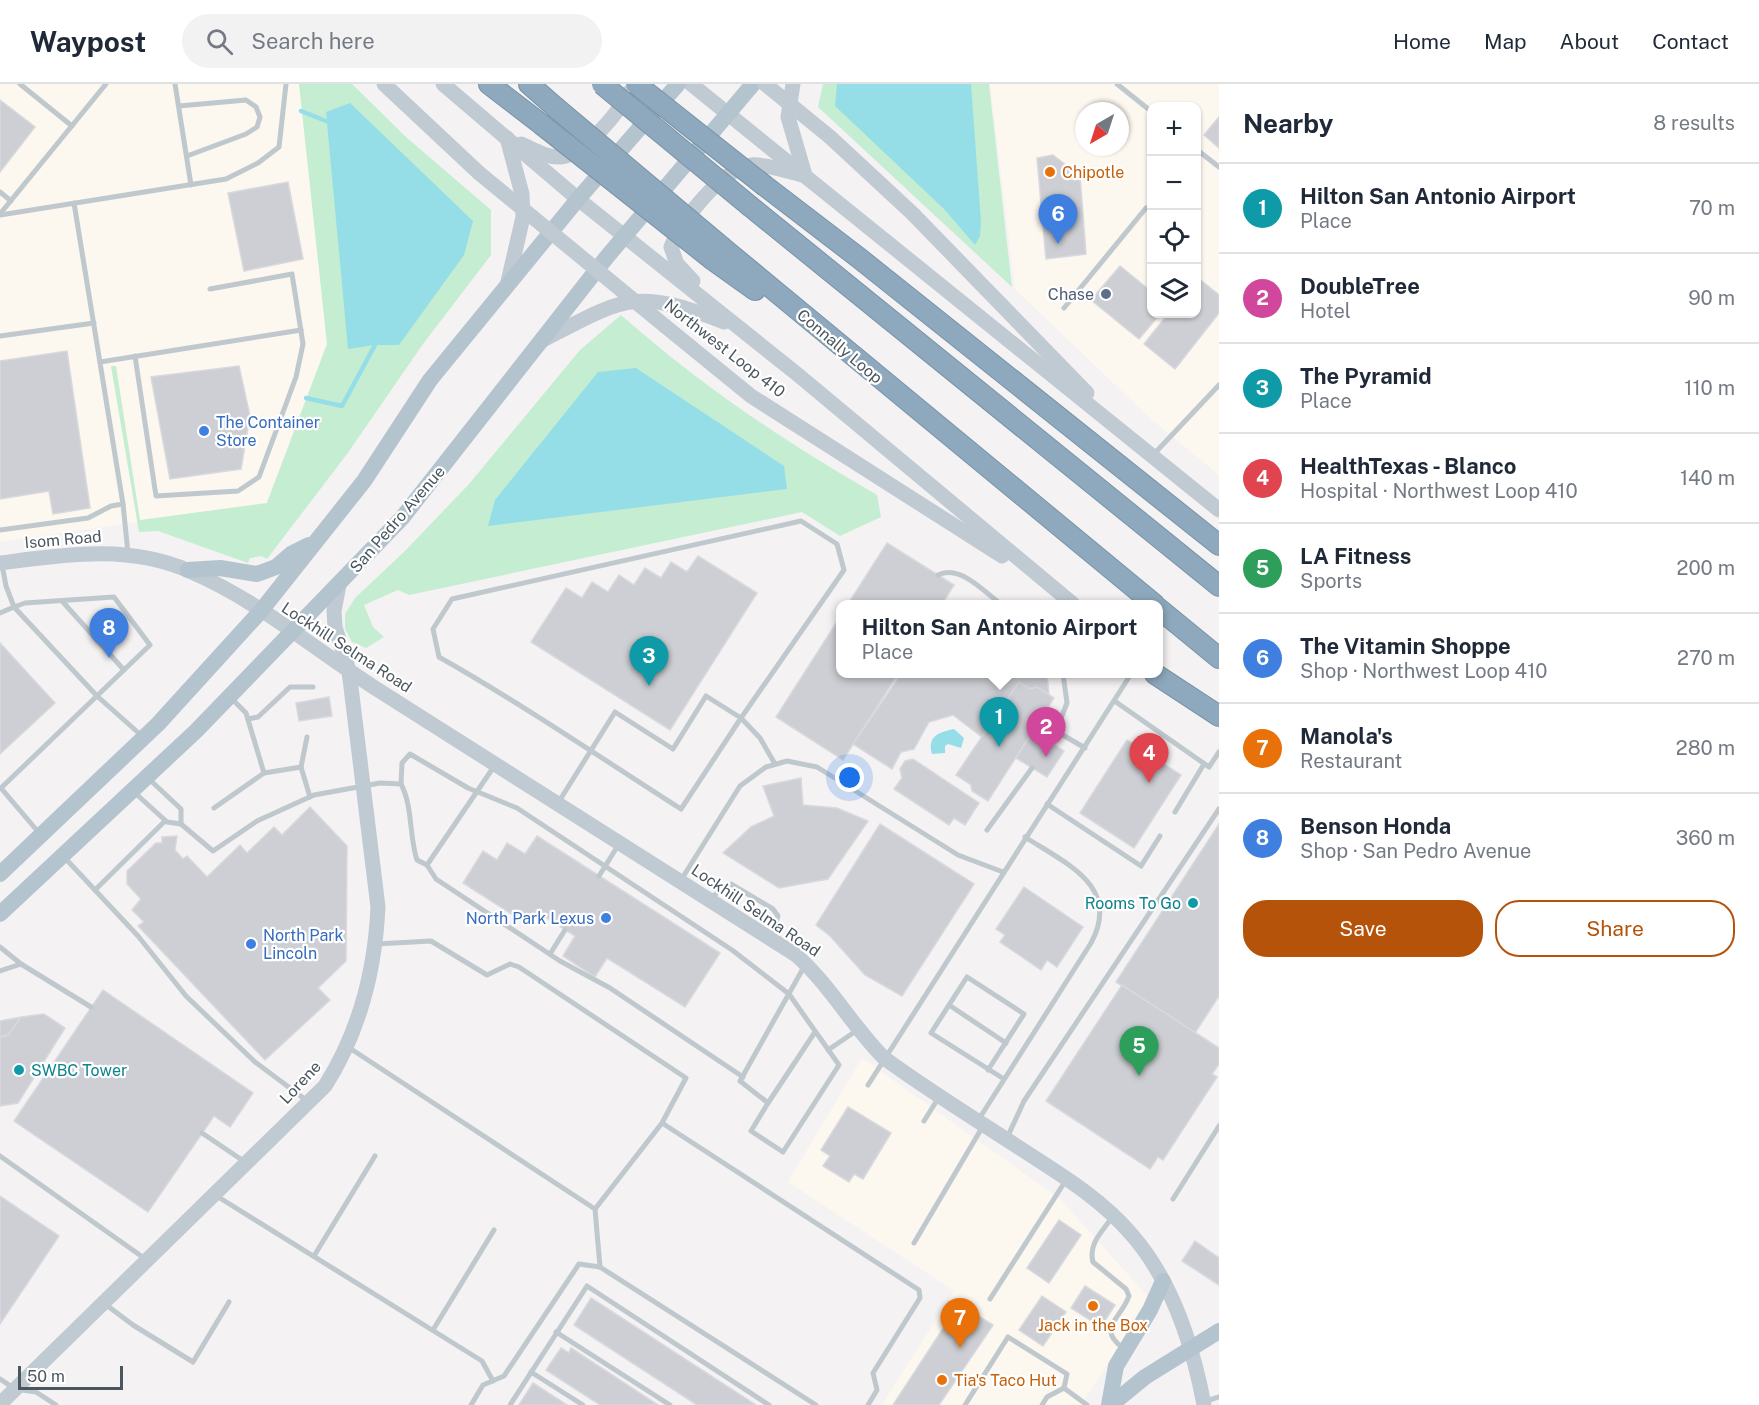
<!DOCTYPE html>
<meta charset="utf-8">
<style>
body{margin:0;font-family:"Public Sans",sans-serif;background:#f2f2f3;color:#1f2937}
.controls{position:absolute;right:18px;top:18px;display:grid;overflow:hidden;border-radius:12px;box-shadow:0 2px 4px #0004}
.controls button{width:54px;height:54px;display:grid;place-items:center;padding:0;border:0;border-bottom:2px solid #e0e1e3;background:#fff;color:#1f2937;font:30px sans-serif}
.compass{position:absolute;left:1075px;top:18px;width:54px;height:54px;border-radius:50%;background:#fff;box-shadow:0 2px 4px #0004;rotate:219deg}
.scale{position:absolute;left:18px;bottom:15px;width:105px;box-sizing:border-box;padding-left:6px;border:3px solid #4b575f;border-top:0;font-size:16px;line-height:21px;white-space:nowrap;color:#4b575f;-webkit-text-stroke:4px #fff;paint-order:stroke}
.you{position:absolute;left:850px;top:694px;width:21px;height:21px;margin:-15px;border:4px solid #fff;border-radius:50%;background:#1a73e8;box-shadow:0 0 0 9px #1a73e833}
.badge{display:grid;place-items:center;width:39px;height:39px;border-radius:50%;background:#b45309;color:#fff;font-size:20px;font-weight:700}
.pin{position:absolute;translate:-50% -50px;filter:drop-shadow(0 2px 3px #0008)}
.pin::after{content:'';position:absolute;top:32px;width:21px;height:18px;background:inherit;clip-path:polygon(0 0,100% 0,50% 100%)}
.popup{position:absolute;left:836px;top:516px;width:327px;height:78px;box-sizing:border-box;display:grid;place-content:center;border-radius:12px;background:#fff;filter:drop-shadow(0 2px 4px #0005);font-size:20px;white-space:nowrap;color:#747a83}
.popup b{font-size:22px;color:#1f2937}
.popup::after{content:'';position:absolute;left:50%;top:100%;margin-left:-12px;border:12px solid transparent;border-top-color:#fff}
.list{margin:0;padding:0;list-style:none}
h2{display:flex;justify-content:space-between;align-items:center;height:78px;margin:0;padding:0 24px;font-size:26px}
h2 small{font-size:20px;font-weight:400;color:#747a83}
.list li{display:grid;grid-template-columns:39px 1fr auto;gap:18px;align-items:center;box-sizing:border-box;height:90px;padding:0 24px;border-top:2px solid #e0e1e3}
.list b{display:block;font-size:22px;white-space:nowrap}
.list p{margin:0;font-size:20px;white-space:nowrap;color:#747a83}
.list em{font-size:20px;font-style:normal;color:#747a83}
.actions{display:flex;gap:12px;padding:18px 24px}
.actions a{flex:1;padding:14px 0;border:2px solid #b45309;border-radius:24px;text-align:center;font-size:21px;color:#b45309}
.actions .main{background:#b45309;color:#fff}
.icon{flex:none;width:33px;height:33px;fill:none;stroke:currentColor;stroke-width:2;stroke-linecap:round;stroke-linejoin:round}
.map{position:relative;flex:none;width:1219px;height:1321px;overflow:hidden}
header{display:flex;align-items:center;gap:36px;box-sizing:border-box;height:84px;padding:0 30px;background:#fff;border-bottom:2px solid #e0e1e3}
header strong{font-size:28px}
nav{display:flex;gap:33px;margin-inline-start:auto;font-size:21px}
.search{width:420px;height:54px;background:#f2f2f3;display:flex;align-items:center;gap:15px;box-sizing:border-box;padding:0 21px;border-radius:33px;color:#747a83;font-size:22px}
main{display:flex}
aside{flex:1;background:#fff}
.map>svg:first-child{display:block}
.commercial{fill:#fcf7ef;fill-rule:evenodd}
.green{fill:#c5edd1}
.water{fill:#96dee7}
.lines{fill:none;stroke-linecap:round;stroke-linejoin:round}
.stream{stroke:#96dee7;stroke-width:4.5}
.building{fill:#cdcfd4;stroke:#d7d9dd;stroke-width:1.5}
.highway-casing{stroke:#7994a8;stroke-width:22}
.lane{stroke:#bfc8cd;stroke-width:5}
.secondary{stroke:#c0cad2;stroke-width:15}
.primary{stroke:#b4c4ce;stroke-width:16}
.highway{stroke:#8ea9bd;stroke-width:20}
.highway-bridge-casing{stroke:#7994a8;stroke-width:22;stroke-linecap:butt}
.secondary-bridge{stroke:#c0cad2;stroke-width:15}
.highway-bridge{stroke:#8ea9bd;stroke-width:20}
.food-dot{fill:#e8710a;stroke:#fff;stroke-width:2}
.service-dot{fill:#5c6f8a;stroke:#fff;stroke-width:2}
.shop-dot{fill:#3f7fe0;stroke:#fff;stroke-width:2}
.culture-dot{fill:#0f9aa8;stroke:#fff;stroke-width:2}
.labels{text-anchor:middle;stroke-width:4.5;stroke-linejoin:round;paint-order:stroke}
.food-label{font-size:16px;fill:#c56008;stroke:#fff;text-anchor:start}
.service-label{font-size:16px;fill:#4e5e75;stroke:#fff;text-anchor:end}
.street-label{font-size:16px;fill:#4b575f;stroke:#fff}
.shop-label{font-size:16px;fill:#366cbe;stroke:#fff;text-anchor:start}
.culture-label{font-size:16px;fill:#0d838f;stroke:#fff;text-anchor:end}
</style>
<header>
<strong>Waypost</strong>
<div class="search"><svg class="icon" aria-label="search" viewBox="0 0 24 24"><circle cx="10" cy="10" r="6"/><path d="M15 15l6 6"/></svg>Search here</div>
<nav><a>Home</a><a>Map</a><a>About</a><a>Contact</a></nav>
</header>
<main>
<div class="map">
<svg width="1219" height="1321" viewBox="0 0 1219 1321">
<rect width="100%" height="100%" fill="#f4f2f3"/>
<g class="commercial">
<polygon points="0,0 300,0 327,260 266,419 0,458"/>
<path d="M990 0H1219V391L1151 335 1015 205ZM1152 22H1196V230H1152ZM1084 27H1120V63H1084Z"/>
<polygon points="862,974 1060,1115 1151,1216 1081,1321 882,1321 954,1207 788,1098"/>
</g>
<g class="green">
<polygon points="299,0 352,0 406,53 491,126 491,171 423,260 347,370 267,475 261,472 250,474 248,479 158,447 139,448 111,282 116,282 140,436 267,419 327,260"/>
<polygon points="823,0 989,0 1012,203 818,23"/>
<path d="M621 231C703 303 782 356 877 411L881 433 840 452 802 428 409 511 398 506 364 521 373 543 384 553 366 564 352 558 345 545V530L355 514 405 467 469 400 580 266Z"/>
</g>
<g class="water">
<polygon points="837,0 971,0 981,138 980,152 975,161 944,125 835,22"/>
<polygon points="350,19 473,137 464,171 399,261 375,261 348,265 326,28"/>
<polygon points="636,284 784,382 787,405 488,442 495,416 598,288"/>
<path d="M954 645 964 654 961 664 948 660 945 662V669L932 670C927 652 939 648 954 645Z"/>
</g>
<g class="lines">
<g class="stream">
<polyline points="301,27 326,37"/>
<polyline points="306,314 342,322 375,261"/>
</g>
</g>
<g class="building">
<polygon points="0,16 35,43 0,88"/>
<polygon points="1219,33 1219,64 1204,51"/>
<polygon points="1053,71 1080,92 1086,170 1046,175 1037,74"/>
<polygon points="288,98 303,175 244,187 228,109"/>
<polygon points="1120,182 1152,208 1152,230 1160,230 1139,255 1091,216"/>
<polygon points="1197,193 1219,211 1219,229 1175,285 1144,260 1168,230 1196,230"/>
<polygon points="67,267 90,424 53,430 49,407 0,415 0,277"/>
<polygon points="239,282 250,332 241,385 170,395 151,293"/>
<polygon points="887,459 954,501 942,520 848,520"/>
<polygon points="698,472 757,509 670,646 531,558 566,504 582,514 592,498 608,508 619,491 634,501 645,484 661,494 671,478 687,488"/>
<polygon points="840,533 840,590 898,590 843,676 776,633"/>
<polygon points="0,559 55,619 0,670"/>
<polygon points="901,590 1047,590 1049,611 1037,603 1029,605 1019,598 982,653 953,631 929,638 914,665 901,668 892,685 853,660"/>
<polygon points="1019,598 1029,605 1037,603 1054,614 988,717 972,707 971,701 956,691"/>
<polygon points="329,613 332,632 299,637 296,619"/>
<polygon points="1033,647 1064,667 1047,693 1016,674"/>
<polygon points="1127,656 1181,691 1134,764 1080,729"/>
<polygon points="913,675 979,719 965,741 954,734 949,741 894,705 902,694 900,685 905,677"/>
<polygon points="801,694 803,721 837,724 868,737 828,795 779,804 723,769 751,743 774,732 763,702"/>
<polygon points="310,723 347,762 346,877 318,904 330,916 265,976 138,842 144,838 132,826 141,815 127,800 127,787 156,759 162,759 162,753 177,752 175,766 183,775 187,772 207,793 240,761 247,769 274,743 282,751"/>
<polygon points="880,740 974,800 902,912 865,891 830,852 816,841"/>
<polygon points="1219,740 1219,912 1195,949 1116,898"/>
<polygon points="537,752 720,869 685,923 607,874 595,893 563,872 575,852 536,827 527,840 463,799 483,767 497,776 507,759 525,770"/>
<polygon points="1024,803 1083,843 1057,883 1047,876 1041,886 1000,858 1005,851 996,845"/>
<polygon points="1122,901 1219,964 1219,980 1212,990 1217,993 1163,1076 1158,1073 1150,1085 1046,1017"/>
<polygon points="103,906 253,1009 230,1043 214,1032 148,1128 14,1037"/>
<polygon points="44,930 65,944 18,1019 0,1022 0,953 8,951 21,933"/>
<polygon points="21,933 8,951 0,953 0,937"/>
<polygon points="848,1023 891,1049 863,1095 854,1090 849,1098 823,1082 830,1072 821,1066"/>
<polygon points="0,1112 59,1152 0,1240"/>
<polygon points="1059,1136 1081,1151 1049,1199 1027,1184"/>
<polygon points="1195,1157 1219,1174 1219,1201 1182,1177"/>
<polygon points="1085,1202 1115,1221 1101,1243 1071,1224"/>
<polygon points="1042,1212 1066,1228 1043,1262 1019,1246"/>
<polygon points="591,1214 756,1321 697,1321 574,1241"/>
<polygon points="959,1220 993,1241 939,1321 893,1321"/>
<polygon points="561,1264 569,1269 571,1264 658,1321 600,1321 546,1286"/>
<polygon points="533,1299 567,1321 519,1321"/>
</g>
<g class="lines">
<g class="highway-casing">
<g id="highway">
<polyline points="489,0 541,40"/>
<polyline points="529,0 555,23"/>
<polyline points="765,102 859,174 1219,461"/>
<polyline points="751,123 1219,502"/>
<polyline points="723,164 1154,520"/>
<polyline points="713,176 755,206"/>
<polyline points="1158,524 1219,574"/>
<polyline points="1155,590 1219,632"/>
</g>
</g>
<g class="lane">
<polyline points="20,0 72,42"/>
<polyline points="175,0 191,101"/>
<polyline points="1117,0 1152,28"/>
<polyline points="179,22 246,16 256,23 260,33 257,43 246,50 187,72"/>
<polyline points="1196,65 1219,83"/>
<polyline points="0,108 11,117"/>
<polyline points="74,119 123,420 128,469"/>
<polyline points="0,130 106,0"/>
<polyline points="0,131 226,95 258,79 279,63 286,0"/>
<polyline points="1064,224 1146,124"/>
<polyline points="0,252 94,239"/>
<polyline points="135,272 156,412 238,407 259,393 296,293 303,260 292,190 210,205"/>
<polyline points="100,278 301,246"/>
<polyline points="1153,371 1219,301"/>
<polyline points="0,446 88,434 111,422 123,420"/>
<polyline points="2,481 6,502 14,523 25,519 114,513 150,561 1,704 40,750"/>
<path d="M938 491C960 480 984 508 1001 520"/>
<polyline points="62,517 124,586"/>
<polyline points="0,529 14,523 97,612 142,652"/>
<polyline points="1063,590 1067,619 1056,647 1085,664"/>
<polyline points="232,615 246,629 264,689"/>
<polyline points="1116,618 1209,683 1219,668"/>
<polyline points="248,635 258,633 290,603 313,603"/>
<polyline points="1049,657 1056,647"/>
<polyline points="301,683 307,653"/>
<polyline points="149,695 181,725 181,740"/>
<polyline points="401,700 402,679 410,670 468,704 517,724 732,866 789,910 839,981 783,1068 751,1047 768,1019 740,997 805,881"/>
<path d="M134 708 167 738 181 740 213 767 257 737 314 711 380 699 401 700C413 723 409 752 417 776L427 781 436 795 560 877 610 904 743 993"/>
<path d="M558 719 615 628 673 665 706 612 741 634 844 486 837 460 801 437 452 515 433 545 439 573C522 620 601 674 681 725L741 634 760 654 775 680"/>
<polyline points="1047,720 1141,782 1160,752"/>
<polyline points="214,724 264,689 301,683 310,713"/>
<polyline points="1175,728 1204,680"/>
<polyline points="987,746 1032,684"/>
<polyline points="64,773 138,852 186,912 255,978 306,1016"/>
<polyline points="427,781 495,681"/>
<polyline points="599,792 619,760"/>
<polyline points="681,796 740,702 766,683 787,677 817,683 958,771 1003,788"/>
<polyline points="95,806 165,737"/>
<polyline points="711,813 731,800 773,825 778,832 771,853"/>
<polyline points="376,860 431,857 487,891 510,880 519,883 686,994 662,1039 919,1206 920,1214 873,1289 877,1306 868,1321"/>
<polyline points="0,863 21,880"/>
<polyline points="550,870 565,846"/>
<polyline points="0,887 21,880 91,923"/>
<polyline points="949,921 1006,959"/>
<polyline points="348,963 595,1125 600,1183"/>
<polyline points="828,966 856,947"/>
<polyline points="988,986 1024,930 967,893 931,949 1004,995"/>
<polyline points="868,1001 1131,590"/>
<polyline points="768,1019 815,948"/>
<path d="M979 1035 1091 859C1122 802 1065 779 1025 753"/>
<polyline points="924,1037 939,1013"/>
<polyline points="202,1049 245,1078"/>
<polyline points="1007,1054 1024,1017 1219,725"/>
<polyline points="0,1072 144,1174"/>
<polyline points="215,1111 482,1277 493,1297"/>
<polyline points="1173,1115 1219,1042"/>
<polyline points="595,1125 662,1039"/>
<path d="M1113 1132C1103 1147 1088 1159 1093 1178L1126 1205 1129 1212C1121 1235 1096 1244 1123 1264"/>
<polyline points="914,1159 983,1042"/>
<polyline points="314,1172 375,1072"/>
<polyline points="990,1215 1066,1096"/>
<polyline points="105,1220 133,1241 193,1278 229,1218"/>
<polyline points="433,1246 494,1146"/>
<polyline points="556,1248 670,1321"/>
<polyline points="531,1288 583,1321"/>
<polyline points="0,1295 15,1305 36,1308 56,1321"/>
<polyline points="1206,1317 1219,1313"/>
<polyline points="471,1321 483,1301 504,1292 579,1180 600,1183 816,1321"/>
<polyline points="510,1321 587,1202 769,1321"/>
<polyline points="965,1321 1008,1253 1067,1290 1064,1304 1087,1321"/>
<polyline points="1042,1321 1047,1313 1064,1304"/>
</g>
<g class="secondary">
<polyline points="384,0 479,89"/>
<polyline points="443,0 578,115 797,290 1073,520"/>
<polyline points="691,0 1219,426"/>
<polyline points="793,0 788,33 805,91"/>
<polyline points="830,53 912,129 1087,309"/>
<polyline points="507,54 522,110 523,133 507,202"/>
<path d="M521 60C533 65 547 74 561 73 583 71 619 29 628 9"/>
<path d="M693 197 677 180 671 163C682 135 720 87 751 81 762 79 790 88 802 91"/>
<polyline points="665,242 751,312 1002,472"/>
<path d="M543 256C624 214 635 203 724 238"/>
<path d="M0 479C63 471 128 460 189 487 256 515 314 565 375 604 516 693 656 782 796 871 831 902 852 942 884 974 932 1009 983 1040 1032 1072 1068 1095 1104 1118 1132 1151 1172 1197 1193 1262 1204 1321"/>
<path d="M0 1320 325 1002C360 947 375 887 378 823L349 587 335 543 334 527 339 501"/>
</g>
<g class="primary">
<polyline points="188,486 220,484 257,490 276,483 291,470 309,461"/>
<polyline points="0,790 158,640 260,528 364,397 430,296 578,115 678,0"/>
<polyline points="0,830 196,647 402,434 606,174 753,0"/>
<polyline points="1109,1321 1116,1282 1150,1226 1163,1197"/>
<polyline points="1111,1321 1145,1293 1219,1247"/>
</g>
<use href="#highway" class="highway"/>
<g class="highway-bridge-casing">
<g id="highway-bridge">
<polyline points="602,0 751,123"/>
<polyline points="636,0 765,102"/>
<polyline points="555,23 723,164"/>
<polyline points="541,40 713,176"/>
</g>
</g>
<g class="secondary-bridge">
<polyline points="765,0 830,53"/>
<polyline points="479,89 665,242"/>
</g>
<use href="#highway-bridge" class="highway-bridge"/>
</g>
<g class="food-dot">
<circle cx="1050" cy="88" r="6"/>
<circle cx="1093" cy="1222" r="6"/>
<circle cx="942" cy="1296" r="6"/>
</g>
<circle class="service-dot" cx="1106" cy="210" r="6"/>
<g class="shop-dot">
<circle cx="204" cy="347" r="6"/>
<circle cx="606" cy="834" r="6"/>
<circle cx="251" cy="860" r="6"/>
</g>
<g class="culture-dot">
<circle cx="1193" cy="819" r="6"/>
<circle cx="19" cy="986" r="6"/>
</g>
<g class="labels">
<g class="food-label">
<text x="1062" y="94">Chipotle</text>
<text x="1093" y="1247" text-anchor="middle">Jack in the Box</text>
<text x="954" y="1302">Tia's Taco Hut</text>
</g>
<g class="service-label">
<text x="1094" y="216">Chase</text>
</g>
<g class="street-label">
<text transform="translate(840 262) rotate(40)" y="6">Connally Loop</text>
<text transform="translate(725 264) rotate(38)" y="6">Northwest Loop 410</text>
<text transform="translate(397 435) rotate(-49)" y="6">San Pedro Avenue</text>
<text transform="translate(63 455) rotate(-5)" y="6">Isom Road</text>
<text transform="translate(347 563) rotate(33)" y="6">Lockhill Selma Road</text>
<text transform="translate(756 826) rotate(34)" y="6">Lockhill Selma Road</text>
<text transform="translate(300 998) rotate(-47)" y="6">Lorene</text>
</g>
<g class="shop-label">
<text x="216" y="344">The Container<tspan x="216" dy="18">Store</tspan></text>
<text x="594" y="840" text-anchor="end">North Park Lexus</text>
<text x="263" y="857">North Park<tspan x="263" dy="18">Lincoln</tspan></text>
</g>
<g class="culture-label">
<text x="1181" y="825">Rooms To Go</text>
<text x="31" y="992" text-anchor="start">SWBC Tower</text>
</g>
</g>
</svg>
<div class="controls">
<button>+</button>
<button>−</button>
<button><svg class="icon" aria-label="locate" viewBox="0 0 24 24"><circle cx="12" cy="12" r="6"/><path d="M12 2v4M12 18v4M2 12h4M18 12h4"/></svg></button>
<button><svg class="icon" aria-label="layers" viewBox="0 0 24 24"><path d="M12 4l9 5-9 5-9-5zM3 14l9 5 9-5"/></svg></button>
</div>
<svg class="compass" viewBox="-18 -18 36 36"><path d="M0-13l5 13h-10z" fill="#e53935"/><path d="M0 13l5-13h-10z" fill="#747a83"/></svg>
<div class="scale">50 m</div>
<div class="you"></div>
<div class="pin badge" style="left:999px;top:663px;background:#0f9aa8">1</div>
<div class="popup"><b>Hilton San Antonio Airport</b>Place</div>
<div class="pin badge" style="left:1046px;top:673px;background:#d1479c">2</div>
<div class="pin badge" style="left:649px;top:602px;background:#0f9aa8">3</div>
<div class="pin badge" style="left:1149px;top:699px;background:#e0444e">4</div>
<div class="pin badge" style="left:1139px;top:992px;background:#2e9e5b">5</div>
<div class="pin badge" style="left:1058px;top:160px;background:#3f7fe0">6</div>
<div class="pin badge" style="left:960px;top:1264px;background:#e8710a">7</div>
<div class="pin badge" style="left:109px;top:574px;background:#3f7fe0">8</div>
</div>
<aside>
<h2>Nearby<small>8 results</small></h2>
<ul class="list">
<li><span class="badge" style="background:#0f9aa8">1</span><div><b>Hilton San Antonio Airport</b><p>Place</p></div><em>70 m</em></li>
<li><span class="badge" style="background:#d1479c">2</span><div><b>DoubleTree</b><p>Hotel</p></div><em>90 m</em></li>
<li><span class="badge" style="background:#0f9aa8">3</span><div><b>The Pyramid</b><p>Place</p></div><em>110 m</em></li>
<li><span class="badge" style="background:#e0444e">4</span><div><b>HealthTexas - Blanco</b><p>Hospital · Northwest Loop 410</p></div><em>140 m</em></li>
<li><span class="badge" style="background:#2e9e5b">5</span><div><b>LA Fitness</b><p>Sports</p></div><em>200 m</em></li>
<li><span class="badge" style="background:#3f7fe0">6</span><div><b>The Vitamin Shoppe</b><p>Shop · Northwest Loop 410</p></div><em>270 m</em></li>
<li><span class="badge" style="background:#e8710a">7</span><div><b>Manola's</b><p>Restaurant</p></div><em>280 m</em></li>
<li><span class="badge" style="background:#3f7fe0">8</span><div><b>Benson Honda</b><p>Shop · San Pedro Avenue</p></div><em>360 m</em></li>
</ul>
<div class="actions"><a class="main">Save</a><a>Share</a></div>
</aside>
</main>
